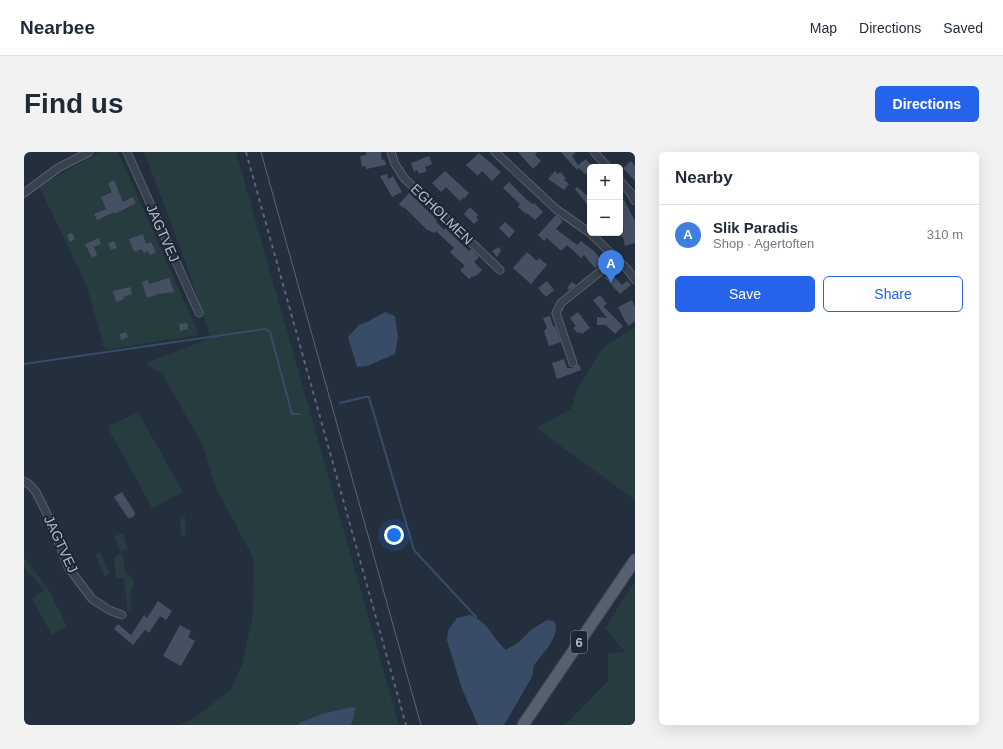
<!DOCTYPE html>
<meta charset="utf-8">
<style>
body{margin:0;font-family:Helvetica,sans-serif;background:#f2f2f3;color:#1f2937}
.controls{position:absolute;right:12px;top:12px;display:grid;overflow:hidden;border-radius:6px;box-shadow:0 4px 16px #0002}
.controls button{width:36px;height:36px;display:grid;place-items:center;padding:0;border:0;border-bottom:1px solid #e0e1e3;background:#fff;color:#1f2937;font:20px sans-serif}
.you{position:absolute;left:370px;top:383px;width:14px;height:14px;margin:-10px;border:3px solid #fff;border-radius:50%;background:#1a73e8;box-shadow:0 0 0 6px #1a73e833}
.badge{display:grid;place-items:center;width:26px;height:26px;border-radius:50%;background:#2563eb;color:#fff;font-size:13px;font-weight:700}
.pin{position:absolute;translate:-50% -33px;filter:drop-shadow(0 1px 2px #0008)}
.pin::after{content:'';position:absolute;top:21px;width:14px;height:12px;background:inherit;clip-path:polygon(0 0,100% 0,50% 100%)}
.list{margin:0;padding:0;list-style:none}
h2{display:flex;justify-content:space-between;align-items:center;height:52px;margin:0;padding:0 16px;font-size:17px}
h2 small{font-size:13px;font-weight:400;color:#747a83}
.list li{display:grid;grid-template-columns:26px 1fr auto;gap:12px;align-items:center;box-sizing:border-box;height:60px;padding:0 16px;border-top:1px solid #e0e1e3}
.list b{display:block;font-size:15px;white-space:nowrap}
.list p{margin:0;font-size:13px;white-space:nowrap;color:#747a83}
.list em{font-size:13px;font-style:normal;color:#747a83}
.actions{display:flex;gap:8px;padding:12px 16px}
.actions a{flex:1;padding:9px 0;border:1px solid #2563eb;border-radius:6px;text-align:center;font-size:14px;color:#2563eb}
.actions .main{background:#2563eb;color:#fff}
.map{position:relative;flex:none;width:611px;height:573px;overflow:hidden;border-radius:6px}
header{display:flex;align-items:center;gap:24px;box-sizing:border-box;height:56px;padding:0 20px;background:#fff;border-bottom:1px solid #e0e1e3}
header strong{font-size:19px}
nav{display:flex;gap:22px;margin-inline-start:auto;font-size:14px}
.intro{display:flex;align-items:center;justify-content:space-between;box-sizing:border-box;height:96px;padding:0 24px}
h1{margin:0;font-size:28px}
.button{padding:10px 18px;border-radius:6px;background:#2563eb;color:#fff;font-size:14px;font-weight:700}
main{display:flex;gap:24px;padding:0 24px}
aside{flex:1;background:#fff;border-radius:6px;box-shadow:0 4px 16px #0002}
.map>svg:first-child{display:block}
.green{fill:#263c3f}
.water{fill:#394c67}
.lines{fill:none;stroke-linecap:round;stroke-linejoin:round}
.stream{stroke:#394c67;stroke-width:2}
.building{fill:#455162}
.street-casing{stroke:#565f6c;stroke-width:9}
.primary-casing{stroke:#414a57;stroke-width:13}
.street{stroke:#38414e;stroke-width:7}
.primary{stroke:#56606e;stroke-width:11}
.tram{stroke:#5a6575;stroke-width:1}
.rail{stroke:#5a6575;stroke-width:2;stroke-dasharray:4 4;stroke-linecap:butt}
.labels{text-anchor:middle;stroke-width:4;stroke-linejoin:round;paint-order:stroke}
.shield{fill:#1d2633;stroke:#878f9c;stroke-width:1}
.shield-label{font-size:13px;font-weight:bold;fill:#b4bcc9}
.street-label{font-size:14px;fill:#b4bcc9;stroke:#1d2633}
</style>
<header>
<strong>Nearbee</strong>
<nav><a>Map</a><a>Directions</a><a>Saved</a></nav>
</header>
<div class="intro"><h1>Find us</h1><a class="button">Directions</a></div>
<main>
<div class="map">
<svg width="611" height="573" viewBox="0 0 611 573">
<rect width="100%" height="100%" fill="#242f3e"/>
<g class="green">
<polygon points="76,0 94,0 175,183 81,198 62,132 15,34"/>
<polygon points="120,0 212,0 375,573 156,573 172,565 207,537 219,510 229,461 230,407 192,336 178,292 139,223 122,211 187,186 160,106"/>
<polygon points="611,175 611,348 512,276 547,257 553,237 579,195"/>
<polygon points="114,260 159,340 128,356 100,304 85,279 85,274"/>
<polygon points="156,365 161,365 162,384 157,384"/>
<polygon points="99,381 104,397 96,400 91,384"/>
<polygon points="76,400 86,422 80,424 71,402"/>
<path d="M94 402H98L102 421 108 425 110 430C106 439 104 449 108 458L104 460 100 427 94 426 92 424 90 407Z"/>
<polygon points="0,405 24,437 43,474 28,483 8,447 20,439 11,426 4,422 0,416"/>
<polygon points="611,429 611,573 541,573 584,529 584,501 601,500 581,476"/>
</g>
<g class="water">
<polygon points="361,160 371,164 374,186 371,202 343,214 333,215 324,185 335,173 343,170"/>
<path d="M446 463C465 471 467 484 482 498L495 490 507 478 523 468 530 469 532 474 531 482 525 494 510 513 508 525 480 573H454L438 537 423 488 424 478 433 466Z"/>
<polygon points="327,555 332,556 327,573 274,573 275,571 298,562"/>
</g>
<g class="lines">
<g class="stream">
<polyline points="0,212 241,177 246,180 268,262 276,262"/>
<polyline points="316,251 341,245 345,245 390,398 452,465"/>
</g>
</g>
<g class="building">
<polygon points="342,0 357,0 358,8 360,7 362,13 342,17 342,14 338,15 336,4 342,3"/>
<polygon points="494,0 513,0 511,3 517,9 509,17"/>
<polygon points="537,0 552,0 548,4 554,13 562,7 566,12 566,18 561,22 555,16 553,18"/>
<polygon points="455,1 477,20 468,29 458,19 454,24 442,13"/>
<polygon points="405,4 408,12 401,15 403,19 395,22 393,18 390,20 387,11"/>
<polygon points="607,9 611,14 611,29 599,16"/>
<polygon points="421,19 445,41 440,47 439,46 436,49 422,35 417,40 408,31"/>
<polygon points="531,19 534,22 536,20 542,26 540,28 545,32 540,38 524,27"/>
<polygon points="363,22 364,27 369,24 378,40 368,45 356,24"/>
<polygon points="90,28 99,50 109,45 112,51 91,62 90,60 73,68 70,62 82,57 77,45 88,40 84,31"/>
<polygon points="485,30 503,48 509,52 510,51 519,60 511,68 503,61 502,62 494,55 496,52 479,36"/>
<polygon points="553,35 566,46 566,56 551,37"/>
<polygon points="385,41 408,63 413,69 412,70 420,78 421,76 445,99 447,97 455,105 450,110 458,118 453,123 449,125 448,124 445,127 436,118 441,114 426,100 430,96 412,79 410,81 402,77 380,55 379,56 375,52"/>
<polygon points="600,48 611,69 611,91 601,94 599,85 597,85 598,82 597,79 600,78 596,62 596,51"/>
<polygon points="446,55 454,63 452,65 454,68 450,72 440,62"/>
<polygon points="532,63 539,69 532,77 553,93 557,89 570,99 579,110 571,116 560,103 557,106 543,93 538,98 536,98 523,86 520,89 514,83"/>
<polygon points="481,70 491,79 485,86 475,76"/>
<polygon points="48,81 51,87 46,90 43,83"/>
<polygon points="119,82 122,92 127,90 132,100 126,103 124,99 120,101 118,97 110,100 105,87"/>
<polygon points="75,86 77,92 70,95 73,103 68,106 61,92"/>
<polygon points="90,89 93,96 87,98 84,91"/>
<polygon points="475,95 477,99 473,105 468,99"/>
<polygon points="503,100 513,109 515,106 523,113 507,132 489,116"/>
<polygon points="586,120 598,133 603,129 607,133 596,142 580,125"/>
<polygon points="145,126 150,140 134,142 123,146 118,130 124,128 125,132"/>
<polygon points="523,129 530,138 522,145 514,136"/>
<polygon points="548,130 552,133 545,138 543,136"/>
<polygon points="106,135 108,142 99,145 100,147 92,150 89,139"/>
<polygon points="576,143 583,152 579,154 599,174 591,182 582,173 573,173 573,165 583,166 569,148"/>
<polygon points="608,148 611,155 611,169 605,174 601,169 594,155"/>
<polygon points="554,160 566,176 558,182 556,180 553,181 549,176 552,174 546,166"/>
<polygon points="526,164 529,174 531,174 537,190 525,194 520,179 523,176 519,166"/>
<polygon points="163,171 164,177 156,179 155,172"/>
<polygon points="102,180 104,185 97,188 96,182"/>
<polygon points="540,207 543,216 550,216 555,212 557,218 533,227 528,211"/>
<polygon points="98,340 111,361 110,364 107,366 104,366 90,345"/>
<polygon points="134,449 148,459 142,468 136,464 125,481 121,478 109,493 90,477 94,472 107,483 120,463 123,466"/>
<polygon points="156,473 167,479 164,485 171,489 157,514 139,504"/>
</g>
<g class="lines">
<g class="street-casing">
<g id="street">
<polyline points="103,0 175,161"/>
<polyline points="367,0 371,12 380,26 476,118"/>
<polyline points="471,0 532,57 566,81"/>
<polyline points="570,0 584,15"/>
<polyline points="596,29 606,40 611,49"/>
<polyline points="0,41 34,16 65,0"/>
<polyline points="566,81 604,118 611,128"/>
<polyline points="549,211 532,161 537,151 592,107"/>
<polyline points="0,329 6,333 12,340 25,366 44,415 68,447 85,458 98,463"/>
</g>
</g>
<g class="primary-casing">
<polyline id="primary" points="499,573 611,408"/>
</g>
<use href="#street" class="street"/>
<use href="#primary" class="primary"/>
<polyline class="tram" points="237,0 397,573"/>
<polyline class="rail" points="222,0 382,573"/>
</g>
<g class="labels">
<rect class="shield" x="547" y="479" width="16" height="22" rx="3"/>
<g class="shield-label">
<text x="555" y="495">6</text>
</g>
<g class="street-label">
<text transform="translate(418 62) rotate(44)" y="5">EGHOLMEN</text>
<text transform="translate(139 81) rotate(66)" y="5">JAGTVEJ</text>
<text transform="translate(37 392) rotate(65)" y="5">JAGTVEJ</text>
</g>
</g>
</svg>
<div class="controls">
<button>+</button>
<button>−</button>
</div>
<div class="you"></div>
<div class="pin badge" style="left:587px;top:131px;background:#3f7fe0">A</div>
</div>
<aside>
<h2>Nearby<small></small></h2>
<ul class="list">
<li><span class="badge" style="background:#3f7fe0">A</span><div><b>Slik Paradis</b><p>Shop · Agertoften</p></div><em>310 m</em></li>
</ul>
<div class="actions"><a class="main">Save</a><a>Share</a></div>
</aside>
</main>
